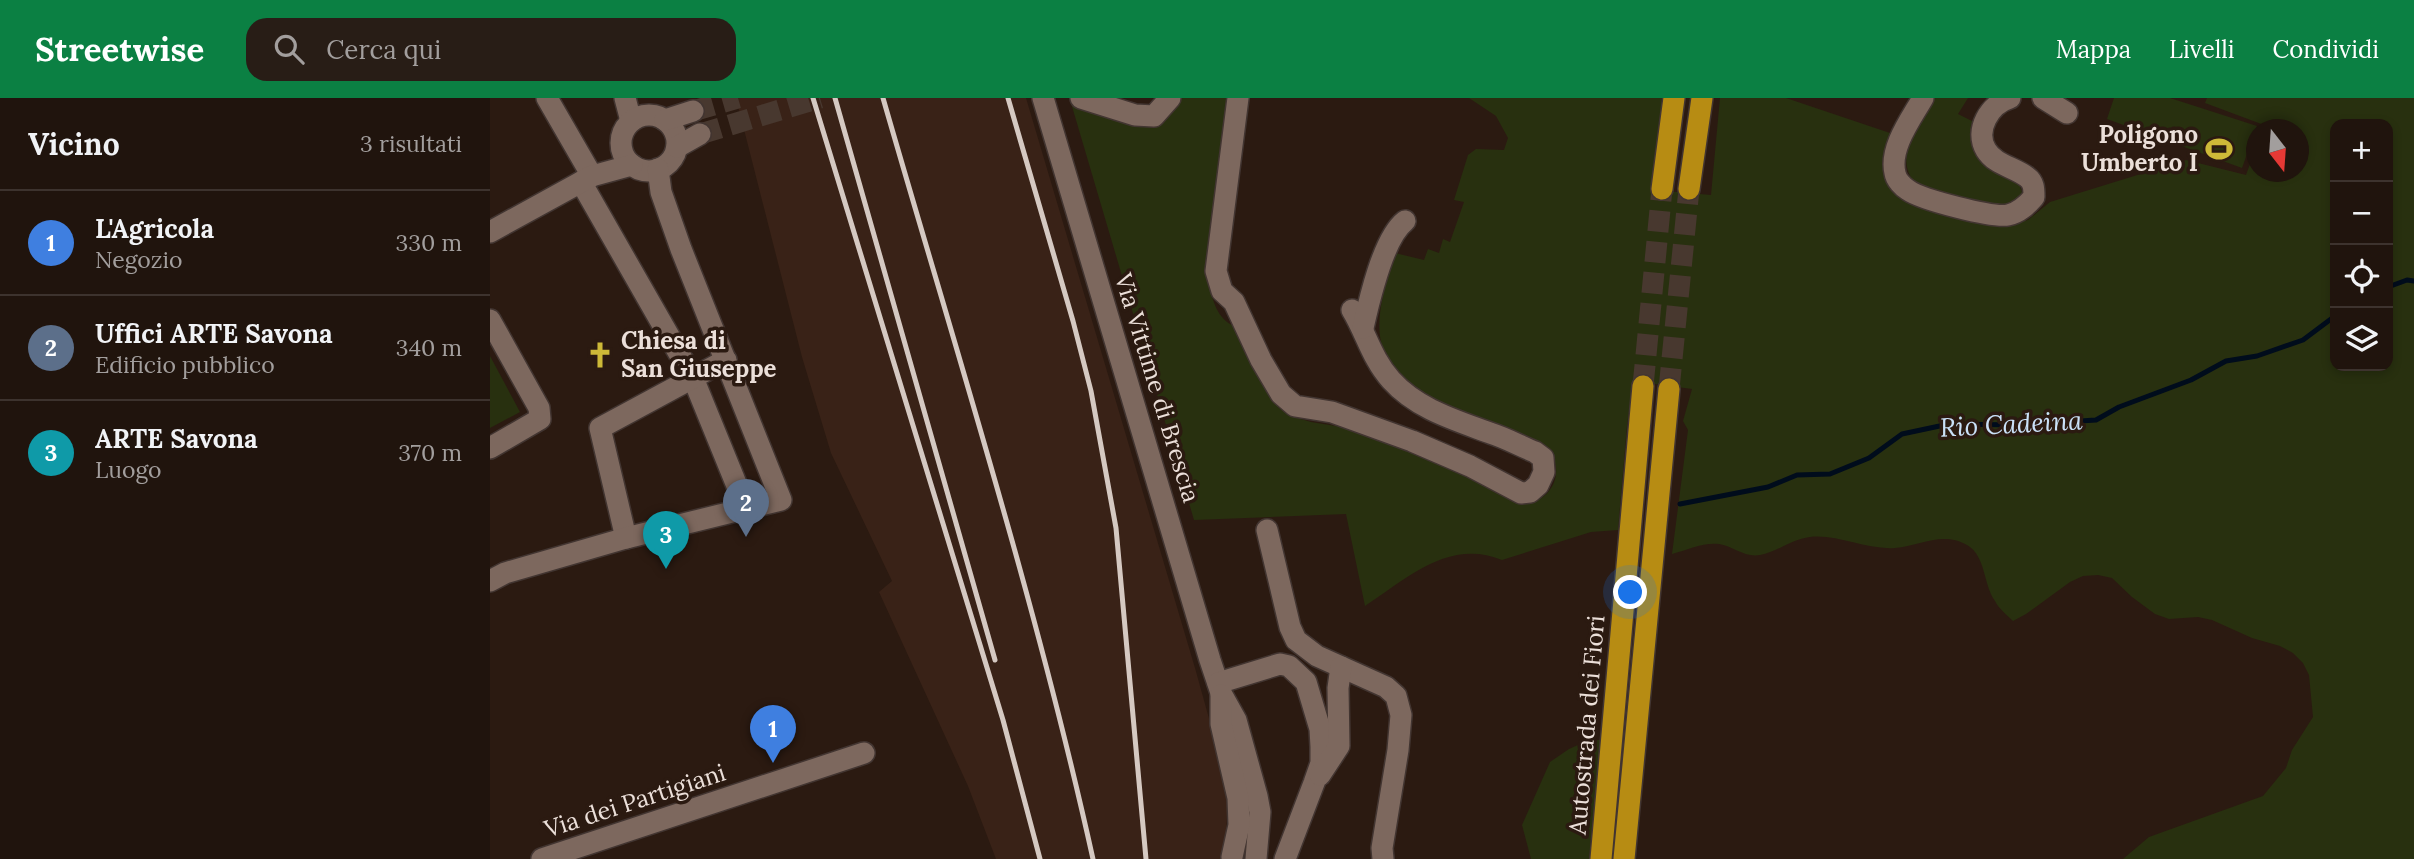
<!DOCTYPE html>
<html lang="it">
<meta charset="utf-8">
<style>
body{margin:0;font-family:Lora,serif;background:#281d16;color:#f1f3f6}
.controls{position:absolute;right:21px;top:21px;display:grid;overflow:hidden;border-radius:14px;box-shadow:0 4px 10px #0003}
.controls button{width:63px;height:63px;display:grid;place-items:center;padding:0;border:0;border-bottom:2px solid #3d332e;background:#20140d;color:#f1f3f6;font:35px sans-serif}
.compass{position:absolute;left:1756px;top:21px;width:63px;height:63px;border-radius:50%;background:#20140d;box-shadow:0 4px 10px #0003;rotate:163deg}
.you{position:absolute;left:1141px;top:495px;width:24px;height:24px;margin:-18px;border:5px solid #fff;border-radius:50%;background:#1a73e8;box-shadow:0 0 0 10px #1a73e833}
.badge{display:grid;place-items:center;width:46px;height:46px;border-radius:50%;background:#0b8043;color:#fff;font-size:23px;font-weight:700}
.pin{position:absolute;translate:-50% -58px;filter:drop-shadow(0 2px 4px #0008)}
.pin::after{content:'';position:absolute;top:37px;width:24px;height:21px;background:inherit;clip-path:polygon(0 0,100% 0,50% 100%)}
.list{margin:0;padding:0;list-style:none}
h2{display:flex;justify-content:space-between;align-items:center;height:91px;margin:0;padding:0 28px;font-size:30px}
h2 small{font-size:23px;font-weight:400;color:#a29e9d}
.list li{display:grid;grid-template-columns:46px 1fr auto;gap:21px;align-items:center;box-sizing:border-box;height:105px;padding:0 28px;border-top:2px solid #3d332e}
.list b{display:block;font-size:26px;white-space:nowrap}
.list p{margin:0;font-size:23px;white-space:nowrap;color:#a29e9d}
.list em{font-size:23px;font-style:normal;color:#a29e9d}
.icon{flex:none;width:38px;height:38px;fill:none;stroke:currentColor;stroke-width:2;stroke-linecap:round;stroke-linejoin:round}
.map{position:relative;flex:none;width:1924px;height:761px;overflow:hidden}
header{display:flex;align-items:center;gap:42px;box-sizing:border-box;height:98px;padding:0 35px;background:#0b8043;color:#fff}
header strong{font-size:33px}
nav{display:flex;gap:38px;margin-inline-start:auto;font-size:24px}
.search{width:490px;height:63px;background:#281d16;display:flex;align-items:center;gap:18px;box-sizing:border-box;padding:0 24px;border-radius:21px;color:#a29e9d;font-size:26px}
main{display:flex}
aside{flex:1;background:#20140d}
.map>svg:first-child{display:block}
.built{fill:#392217}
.green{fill:#28300f;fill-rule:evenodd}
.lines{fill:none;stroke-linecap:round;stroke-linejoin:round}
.stream{stroke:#000c1c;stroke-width:5}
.minor-tunnel{stroke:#48382f;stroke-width:21;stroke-dasharray:21 10;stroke-linecap:butt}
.highway-tunnel{stroke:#48382f;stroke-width:21;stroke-dasharray:21 10;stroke-linecap:butt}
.minor-casing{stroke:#423531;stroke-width:24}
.highway-casing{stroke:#423531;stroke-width:24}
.minor{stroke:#7d685e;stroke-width:21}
.highway{stroke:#b78c13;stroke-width:21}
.rail{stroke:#d5c9c2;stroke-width:5}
.labels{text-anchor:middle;stroke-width:7;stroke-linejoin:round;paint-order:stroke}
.poi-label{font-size:24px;font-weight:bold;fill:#ebdfd9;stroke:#2b1a11;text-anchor:end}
.street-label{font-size:24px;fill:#ebdfd9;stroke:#2b1a11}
.water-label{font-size:26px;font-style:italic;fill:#cae1f8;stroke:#2b1a11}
</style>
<header>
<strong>Streetwise</strong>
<div class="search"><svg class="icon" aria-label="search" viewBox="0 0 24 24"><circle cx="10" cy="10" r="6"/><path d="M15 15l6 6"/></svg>Cerca qui</div>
<nav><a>Mappa</a><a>Livelli</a><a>Condividi</a></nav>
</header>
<main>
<aside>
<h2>Vicino<small>3 risultati</small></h2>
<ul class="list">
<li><span class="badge" style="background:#3f7fe0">1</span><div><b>L'Agricola</b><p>Negozio</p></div><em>330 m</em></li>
<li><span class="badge" style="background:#5c6f8a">2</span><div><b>Uffici ARTE Savona</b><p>Edificio pubblico</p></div><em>340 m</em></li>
<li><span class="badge" style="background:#0f9aa8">3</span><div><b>ARTE Savona</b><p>Luogo</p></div><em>370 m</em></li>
</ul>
</aside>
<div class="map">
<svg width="1924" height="761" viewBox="0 0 1924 761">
<rect width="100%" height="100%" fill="#2b1a11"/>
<polygon class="built" points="246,0 536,0 705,570 738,689 736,739 730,759 734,761 506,761 478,688 389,494 402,483 341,355 312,259"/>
<g class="green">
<path d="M690 0H741L718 183C723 202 726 221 746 229L776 290 789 310 801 318 821 324 852 329 973 372 1025 404C1058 413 1083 371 1052 346 1040 336 1018 332 1002 326 981 318 957 312 937 302 930 298 923 289 917 284 912 279 906 274 902 268 877 236 895 189 905 155L934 162 938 151 949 155 953 141 960 144 974 104 964 102 978 57 986 51 1014 52 1018 40 1006 18 979 0H1172L1164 92 1221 97 1230 0H1296L1403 36 1395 76 1522 126 1538 122 1560 104 1696 62 1756 77 1766 49V74H1808V32L1773 31 1774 27 1715 5 1717 0H1924V761H1633L1659 739 1773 698 1796 670 1802 652 1823 619 1819 577 1813 565 1803 555 1790 548 1762 540 1722 522 1708 519 1679 521 1665 516 1642 499 1622 480 1608 477 1593 478 1580 484 1536 516 1523 523C1517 517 1509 511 1505 503 1493 486 1496 458 1477 447 1452 433 1430 448 1405 450 1376 452 1348 436 1320 439 1302 441 1287 454 1270 457 1255 460 1243 448 1229 446 1214 444 1197 452 1182 456L1198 332 1193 323 1202 291 1143 283 1137 328 1128 432 1101 434 1012 462C959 440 916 481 875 508L856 416 704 422 581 5 654 25ZM1845 26H1898V268H1845Z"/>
<path d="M1443 0H1478L1468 16 1488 26 1529 86 1533 97 1514 112 1430 90C1400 64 1427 27 1443 0Z"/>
<polygon points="1624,0 1680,0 1767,28 1752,70 1617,21"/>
<polygon points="0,258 30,314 0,330"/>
<polygon points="1099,642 1111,642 1099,761 1041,761 1032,727 1060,664 1079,651"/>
</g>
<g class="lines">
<g class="stream">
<polyline points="1898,189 1917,182 1924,183"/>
<polyline points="1190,406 1278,389 1307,377 1340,376 1379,360 1412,336 1459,326 1528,327 1606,322 1629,309 1701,282 1736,263 1767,258 1813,242 1845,218"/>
</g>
<g class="minor-tunnel">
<polyline points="203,13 248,0"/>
<polyline points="210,36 330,0"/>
</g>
<g class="highway-tunnel">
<polyline points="1153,288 1172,91"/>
<polyline points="1179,291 1199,91"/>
</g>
<g class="minor-casing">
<g id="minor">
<polyline points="57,0 102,78"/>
<polyline points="135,0 141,23"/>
<polyline points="553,0 720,562 731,595 746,622 767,698 770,714 766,761"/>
<polyline points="591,0 645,17 664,18 680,0"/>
<path d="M748 0 726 173 732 193 744 204 771 262 791 296 805 308 842 314 922 343 980 368 1031 395 1040 394 1048 387 1054 374 1053 360 1045 354C1030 348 1016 340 1000 335 965 322 927 311 901 282 882 261 876 235 862 212"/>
<path d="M1433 0C1421 21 1399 50 1405 75 1406 82 1413 89 1418 92 1432 102 1503 120 1518 117 1529 115 1537 107 1544 99 1544 91 1544 84 1537 79 1524 69 1505 67 1496 52 1484 32 1500 6 1520 0"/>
<polyline points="1553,0 1577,15"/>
<circle cx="159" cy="45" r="28"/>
<polyline points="175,22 203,13"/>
<polyline points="187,49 210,36"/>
<polyline points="91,84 203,280 256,410"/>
<polyline points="0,134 102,78 142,67"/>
<polyline points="0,222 49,310 50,321 0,350"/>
<path d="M873 230C879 203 893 140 915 123"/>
<polyline points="777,432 800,529 806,542 827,558 896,589 906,598 911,617 908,652 892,750 893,761"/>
<polyline points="136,440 110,330 236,262"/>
<polyline points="0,483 15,475 136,440 291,402 191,151 171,94 168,71"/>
<polyline points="728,585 790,566 799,568 816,584 830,631 831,649 831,665 824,685 795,761"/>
<polyline points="731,597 731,626 748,700 749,727 742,759"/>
<polyline points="830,677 849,648 848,590 851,569"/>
<polyline points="52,761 374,655"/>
</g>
</g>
<g class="highway-casing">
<g id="highway">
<polyline points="1172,91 1184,0"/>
<polyline points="1199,91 1212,0"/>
<polyline points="1111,761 1153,288"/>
<polyline points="1134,761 1179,291"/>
</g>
</g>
<use href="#minor" class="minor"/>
<use href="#highway" class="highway"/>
<g class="rail">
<polyline points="323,0 513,622 550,761"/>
<polyline points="345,0 505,562"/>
<path d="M393 0C466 253 546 504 603 761"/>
<polyline points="518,0 583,223 601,293 626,430 656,761"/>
</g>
</g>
<defs>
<g id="stadium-bare" transform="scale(2.1)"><path d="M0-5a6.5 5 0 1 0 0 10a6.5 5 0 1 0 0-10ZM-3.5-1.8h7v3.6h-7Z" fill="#cdb938" stroke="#2b1a11" stroke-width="2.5" paint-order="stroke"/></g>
<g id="church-bare" transform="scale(2.1)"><path d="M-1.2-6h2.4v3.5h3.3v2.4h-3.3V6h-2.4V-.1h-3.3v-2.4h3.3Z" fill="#cdb938" stroke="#2b1a11" stroke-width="2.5" paint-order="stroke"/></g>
</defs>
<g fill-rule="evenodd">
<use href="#stadium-bare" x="1729" y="51"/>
<use href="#church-bare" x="110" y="257"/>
</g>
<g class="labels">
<g class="poi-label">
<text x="1708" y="45">Poligono<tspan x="1708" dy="28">Umberto I</tspan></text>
<text x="131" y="251" text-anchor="start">Chiesa di<tspan x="131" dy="28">San Giuseppe</tspan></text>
</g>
<g class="street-label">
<text transform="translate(667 290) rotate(73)" y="8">Via Vittime di Brescia</text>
<text transform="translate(1097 627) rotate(-85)" y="8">Autostrada dei Fiori</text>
<text transform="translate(145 703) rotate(-18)" y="8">Via dei Partigiani</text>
</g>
<g class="water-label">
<text transform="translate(1521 326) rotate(-3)" y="9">Rio Cadeina</text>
</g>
</g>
</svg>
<div class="controls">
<button>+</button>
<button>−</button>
<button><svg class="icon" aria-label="locate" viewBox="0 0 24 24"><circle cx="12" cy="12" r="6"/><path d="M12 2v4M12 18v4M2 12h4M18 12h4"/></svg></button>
<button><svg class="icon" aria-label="layers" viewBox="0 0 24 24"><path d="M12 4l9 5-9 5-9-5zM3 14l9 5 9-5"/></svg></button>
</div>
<svg class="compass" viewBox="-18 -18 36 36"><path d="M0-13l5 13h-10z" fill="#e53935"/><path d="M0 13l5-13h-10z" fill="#a29e9d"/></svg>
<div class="you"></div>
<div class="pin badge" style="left:283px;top:665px;background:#3f7fe0">1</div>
<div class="pin badge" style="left:256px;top:439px;background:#5c6f8a">2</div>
<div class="pin badge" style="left:176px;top:471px;background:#0f9aa8">3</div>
</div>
</main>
